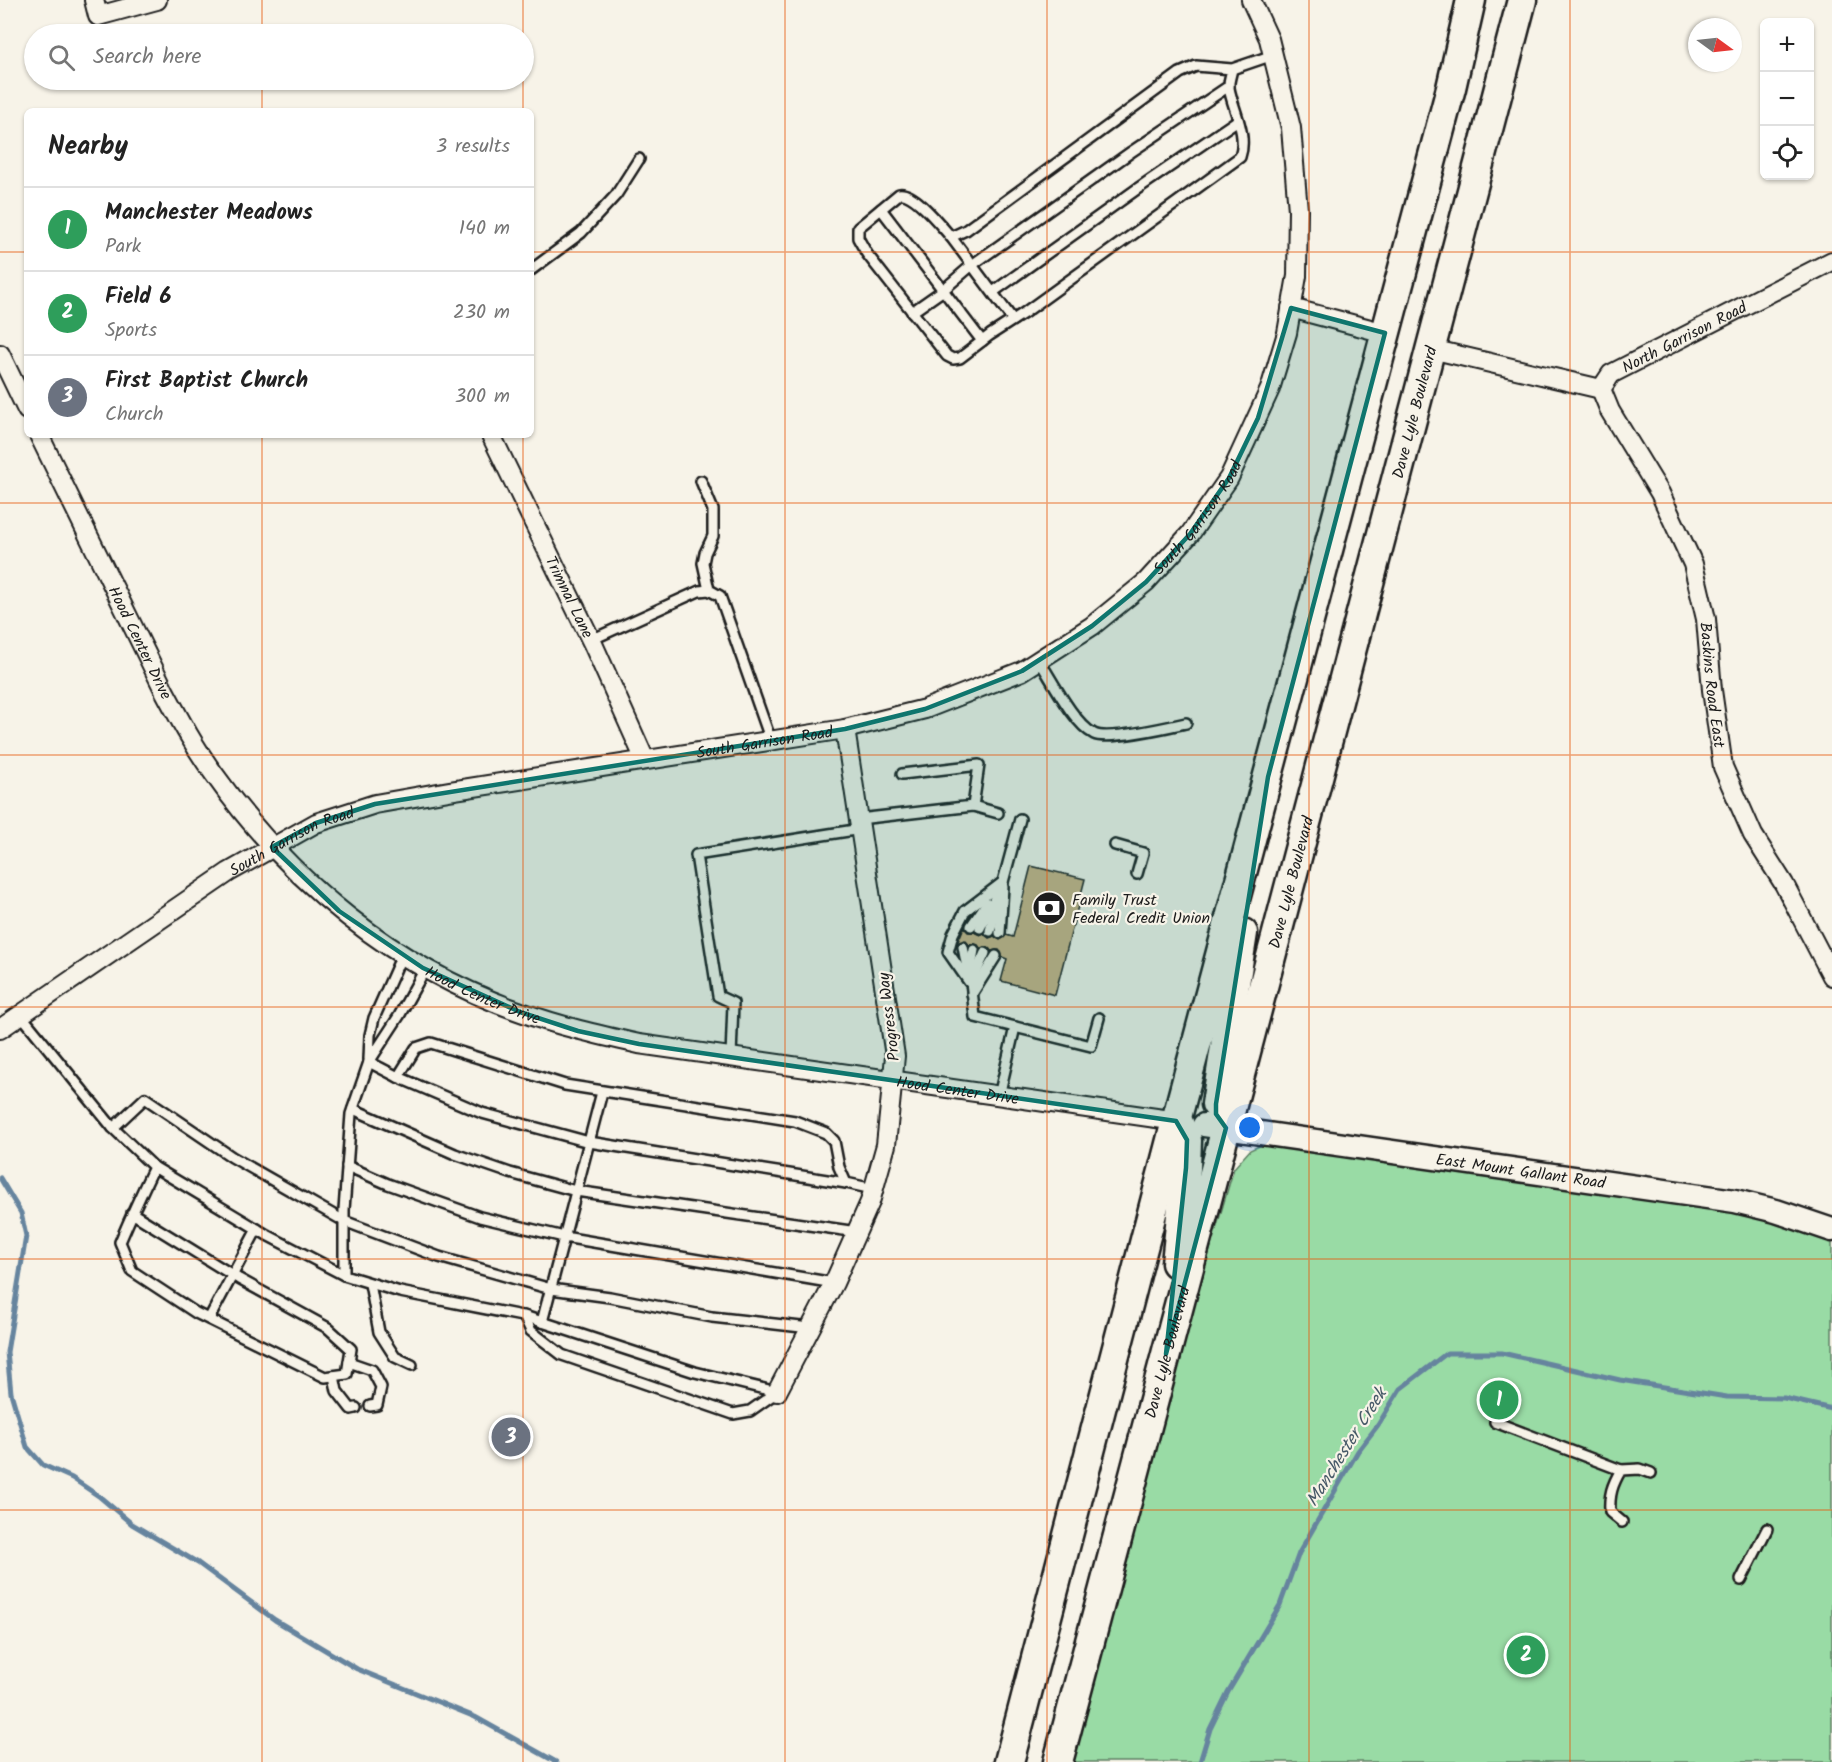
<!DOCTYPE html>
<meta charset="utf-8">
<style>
body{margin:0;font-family:Kalam,sans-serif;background:#f2f2f2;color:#222}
.controls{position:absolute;right:18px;top:18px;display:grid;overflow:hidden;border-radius:9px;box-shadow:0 2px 4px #0004}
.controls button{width:54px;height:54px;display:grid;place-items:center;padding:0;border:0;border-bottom:2px solid #e0e0e0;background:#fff;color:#222;font:30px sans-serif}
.compass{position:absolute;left:1688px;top:18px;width:54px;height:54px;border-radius:50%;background:#fff;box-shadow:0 2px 4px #0004;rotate:105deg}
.you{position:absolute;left:1250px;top:1128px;width:21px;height:21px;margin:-15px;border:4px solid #fff;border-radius:50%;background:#1a73e8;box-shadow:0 0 0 9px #1a73e833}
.badge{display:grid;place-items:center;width:39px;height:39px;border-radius:50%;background:#1c1c1c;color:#fff;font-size:20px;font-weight:700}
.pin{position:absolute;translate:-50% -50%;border:3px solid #fff;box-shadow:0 2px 6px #0006}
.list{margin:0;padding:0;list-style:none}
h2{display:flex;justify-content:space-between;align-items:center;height:78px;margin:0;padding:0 24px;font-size:26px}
h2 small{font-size:20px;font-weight:400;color:#767676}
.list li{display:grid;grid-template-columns:39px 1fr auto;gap:18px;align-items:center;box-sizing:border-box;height:84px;padding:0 24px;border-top:2px solid #e0e0e0}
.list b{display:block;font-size:22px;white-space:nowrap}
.list p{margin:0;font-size:20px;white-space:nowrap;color:#767676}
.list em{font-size:20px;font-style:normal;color:#767676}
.icon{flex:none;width:33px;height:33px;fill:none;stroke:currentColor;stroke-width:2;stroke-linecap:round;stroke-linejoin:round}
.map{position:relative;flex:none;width:1832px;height:1762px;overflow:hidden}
.search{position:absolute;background:#fff;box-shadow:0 2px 4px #0004;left:24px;top:24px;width:510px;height:66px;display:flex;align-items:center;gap:15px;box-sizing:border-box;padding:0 21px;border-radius:33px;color:#767676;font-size:22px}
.panel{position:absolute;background:#fff;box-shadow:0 2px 4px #0004;left:24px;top:108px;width:510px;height:330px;border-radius:9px}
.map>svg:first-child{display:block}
.green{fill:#99dba5;stroke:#5a7c60;stroke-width:1.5}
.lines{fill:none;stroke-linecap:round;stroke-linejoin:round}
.stream{stroke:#66849e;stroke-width:5}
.building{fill:#ceb183;stroke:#1c1c1c;stroke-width:1.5}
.service-casing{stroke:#1c1c1c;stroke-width:14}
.minor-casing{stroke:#1c1c1c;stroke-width:22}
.tertiary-casing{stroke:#1c1c1c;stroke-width:27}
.primary-casing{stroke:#1c1c1c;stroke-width:33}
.service{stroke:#f7f3e8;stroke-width:9}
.minor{stroke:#f7f3e8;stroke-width:18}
.tertiary{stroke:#f7f3e8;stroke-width:22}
.primary{stroke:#f7f3e8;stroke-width:28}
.marked{fill:#0f766e;fill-opacity:0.2;stroke:#0f766e;stroke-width:4.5;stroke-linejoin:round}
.grid{fill:none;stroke:#e8590c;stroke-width:1.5;stroke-opacity:0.55}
.labels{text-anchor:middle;stroke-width:4.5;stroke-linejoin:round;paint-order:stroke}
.street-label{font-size:16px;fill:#1c1c1c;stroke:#f7f3e8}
.poi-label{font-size:16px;fill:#1c1c1c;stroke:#f7f3e8;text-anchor:start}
.water-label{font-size:18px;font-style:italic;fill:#475968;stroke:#f7f3e8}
</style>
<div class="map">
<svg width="1832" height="1762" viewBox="0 0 1832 1762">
<rect width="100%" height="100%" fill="#f7f3e8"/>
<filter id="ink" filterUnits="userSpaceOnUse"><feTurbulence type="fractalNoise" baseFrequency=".0167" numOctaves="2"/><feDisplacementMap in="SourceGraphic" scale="12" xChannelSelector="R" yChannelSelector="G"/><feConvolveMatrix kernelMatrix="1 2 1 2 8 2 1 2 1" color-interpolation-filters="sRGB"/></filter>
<g filter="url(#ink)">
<polygon class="green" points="1274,1139 1733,1209 1821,1237 1832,1243 1832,1762 1067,1762 1120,1557 1234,1168 1250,1150"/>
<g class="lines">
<g class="stream">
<polyline points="0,1178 21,1213 26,1236 7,1352 11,1393 27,1447 43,1465 72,1478 100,1497 132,1524 198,1563 275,1620 357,1669 475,1717 556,1762"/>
<polyline points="1200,1762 1210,1729 1228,1692 1280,1605 1299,1553 1358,1451 1378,1425 1400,1389 1447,1353 1502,1353 1620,1380 1727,1397 1784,1398 1832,1409"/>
</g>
</g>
<polygon class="building" points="1031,866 1085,879 1055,995 1001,981 1007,959 1002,957 999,950 991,951 987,947 980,948 978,945 969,945 965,940 957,944 964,927 968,932 974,932 980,935 984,933 989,938 994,936 1000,940 1006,935 1013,937"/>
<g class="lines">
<g class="service-casing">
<g id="service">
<path d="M1232 69 1196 66 1180 73 966 230 951 237C941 226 914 191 899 194L858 228V238L867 254 947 356 953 359 960 358 990 335 1024 313 1240 157C1248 134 1233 110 1229 88 1228 82 1231 75 1232 69L1273 55"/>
<polyline points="881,209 982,341"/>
<polyline points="951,237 1013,320"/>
<polyline points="531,270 581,233 616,195 639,159"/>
<polyline points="993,292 1137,189 1238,120"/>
<polyline points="912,312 942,291 972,265 1131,152 1229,86"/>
<polyline points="701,481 713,510 713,536 705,553 703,563 709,590"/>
<polyline points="591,640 699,591 709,590 720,596 771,741"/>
<path d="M1039 660C1052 680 1074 724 1094 734 1108 741 1168 727 1186 723"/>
<polyline points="902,774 979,765 973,806"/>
<polyline points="859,819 973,806 998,813"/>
<polyline points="1115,845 1143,853 1137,874"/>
<polyline points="971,926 987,903"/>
<polyline points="980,928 1003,882 1020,819"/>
<polyline points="990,931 998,901"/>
<polyline points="1000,933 1003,887"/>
<polyline points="963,947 968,973"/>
<polyline points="974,950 970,973 975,1017 1091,1046 1099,1018"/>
<polyline points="972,981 985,953"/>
<polyline points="969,982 948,952 953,934 965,911 1003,882"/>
<polyline points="972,994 996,956"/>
<path d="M21 1015 113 1128 154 1167C142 1192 131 1216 120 1242L132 1271 196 1313 325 1377 347 1374 351 1349 328 1328 239 1279 132 1213"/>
<polyline points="731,1057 733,1003 718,996 696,855 861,829"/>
<polyline points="369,1059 370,1035 374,1018 402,955"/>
<polyline points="369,1062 398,1077 416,1048 431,1043 565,1085 795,1121 826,1133 834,1141 839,1167 846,1183 873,1189"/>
<polyline points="398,1077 482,1113 589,1142 846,1183"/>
<polyline points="999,1096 1015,1027"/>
<polyline points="353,1109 455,1154 510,1173 576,1191 857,1232"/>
<polyline points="113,1128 145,1098 232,1157 344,1221 439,1257 551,1289 610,1297 712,1317 810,1328"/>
<polyline points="347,1166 388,1184 480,1217 564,1237 834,1283"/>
<polyline points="154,1167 267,1235 344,1275 400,1292 527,1317 695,1372 777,1392"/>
<polyline points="344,1275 344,1210 351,1114 369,1062 399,1016 425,969"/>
<polyline points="370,1284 379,1332 395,1357 412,1365"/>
<polyline points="524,1316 531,1331 562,1355 733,1414 750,1411 777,1392"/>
<polyline points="209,1319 257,1229"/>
<polyline points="542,1322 602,1092"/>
<polyline points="349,1362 372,1370 381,1387 377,1405 370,1406"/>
<polyline points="334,1376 337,1391 351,1409 356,1408"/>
<polyline points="1495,1422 1621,1470"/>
<path d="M1622 1522 1610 1512C1609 1495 1612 1485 1621 1470L1640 1469 1651 1473"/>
<polyline points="1741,1580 1767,1529"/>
</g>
</g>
<g class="minor-casing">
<g id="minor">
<polyline points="94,0 98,16 157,0"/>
<polyline points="1291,308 1385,333"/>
<polyline points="1431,349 1601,389"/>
<polyline points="0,354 27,410"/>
<path id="s1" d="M1601 389 1610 411 1660 493 1693 564 1706 619 1712 690 1723 767 1753 835 1784 884 1832 976"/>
<path id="s2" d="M1601 389 1611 374 1832 261"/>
<path id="s3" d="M39 435 165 692C180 720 195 748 214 774 290 882 395 968 521 1012 559 1026 599 1035 639 1044L1184 1122"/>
<path id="s4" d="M491 435 593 644 645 760"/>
<path id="s5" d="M0 1029 229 872 316 823 375 804 449 791 845 729 925 709 1022 671 1092 626 1146 582 1190 534 1229 478 1270 389 1287 333 1297 276 1298 210 1291 128 1269 39 1251 0"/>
<polyline points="777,1392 834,1283 870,1202 886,1145 895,1056 845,729"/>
</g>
</g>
<g class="tertiary-casing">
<g id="tertiary">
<path id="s6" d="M1204 1125 1735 1201 1776 1211 1832 1230"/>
</g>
</g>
<g class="primary-casing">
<g id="primary">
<polyline points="1216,1104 1243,933"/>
<polyline points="1176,1263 1186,1168 1187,1140 1180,1126"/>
<polyline points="1009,1762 1176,1121 1451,88 1471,0"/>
<path id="s7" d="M1058 1762 1226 1128 1522 0"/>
</g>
</g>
<use href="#service" class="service"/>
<use href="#minor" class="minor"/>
<use href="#tertiary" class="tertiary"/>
<use href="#primary" class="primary"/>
</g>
</g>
<path class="marked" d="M1291 308 1385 333 1268 777 1216 1104V1114L1226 1128 1166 1354 1186 1168 1187 1140 1176 1121 639 1044 578 1031 520 1012 423 968 339 911 272 847 316 823 375 804 845 729 925 709 1022 671 1092 626 1146 582 1190 534 1229 478 1258 418Z"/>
<path class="grid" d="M262 0V34M523 0V34M785 0V1762M1047 0V1762M1309 0V1762M1570 0V1762M262 80V111M523 80V111M0 252H27M531 252H1832M262 435V1762M523 435V1762M0 503H1832M0 755H1832M0 1007H1832M0 1259H1832M0 1510H1832"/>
<defs>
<g id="bank-disc" transform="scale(1.725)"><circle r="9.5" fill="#1c1c1c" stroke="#f7f3e8"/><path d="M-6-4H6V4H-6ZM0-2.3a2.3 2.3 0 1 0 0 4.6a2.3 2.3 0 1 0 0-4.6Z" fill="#fff"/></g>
</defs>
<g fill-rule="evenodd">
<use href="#bank-disc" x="1049" y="908"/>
</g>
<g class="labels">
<g class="street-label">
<text dy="6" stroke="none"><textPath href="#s2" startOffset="100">North Garrison Road</textPath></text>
<text dy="6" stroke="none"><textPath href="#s7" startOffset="1396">Dave Lyle Boulevard</textPath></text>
<text dy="6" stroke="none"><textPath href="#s5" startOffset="1338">South Garrison Road</textPath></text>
<text dy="6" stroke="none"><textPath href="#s4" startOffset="180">Trimnal Lane</textPath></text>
<text dy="6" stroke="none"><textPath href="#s3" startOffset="231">Hood Center Drive</textPath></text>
<text dy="6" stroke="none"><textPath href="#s1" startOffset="321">Baskins Road East</textPath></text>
<text dy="6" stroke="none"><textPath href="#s5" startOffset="834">South Garrison Road</textPath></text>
<text dy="6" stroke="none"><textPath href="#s5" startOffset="348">South Garrison Road</textPath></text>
<text dy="6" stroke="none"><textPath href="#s7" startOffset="910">Dave Lyle Boulevard</textPath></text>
<text dy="6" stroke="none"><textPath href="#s3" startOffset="735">Hood Center Drive</textPath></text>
<text transform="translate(888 1017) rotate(-97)" y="6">Progress Way</text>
<text dy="6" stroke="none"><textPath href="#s3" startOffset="1221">Hood Center Drive</textPath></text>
<text dy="6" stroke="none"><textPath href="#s6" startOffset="320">East Mount Gallant Road</textPath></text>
<text dy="6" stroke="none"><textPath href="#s7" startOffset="424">Dave Lyle Boulevard</textPath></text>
</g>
<g class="poi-label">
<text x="1072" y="905">Family Trust<tspan x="1072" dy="18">Federal Credit Union</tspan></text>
</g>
<g class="water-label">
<text transform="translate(1346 1447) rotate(-58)" y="6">Manchester Creek</text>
</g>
</g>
</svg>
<div class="controls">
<button>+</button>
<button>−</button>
<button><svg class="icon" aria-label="locate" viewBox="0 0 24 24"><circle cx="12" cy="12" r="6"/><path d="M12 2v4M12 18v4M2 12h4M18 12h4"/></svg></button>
</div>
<svg class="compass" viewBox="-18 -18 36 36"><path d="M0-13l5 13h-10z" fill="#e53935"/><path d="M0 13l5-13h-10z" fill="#767676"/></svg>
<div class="you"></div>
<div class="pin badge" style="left:1499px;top:1400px;background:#2e9e5b">1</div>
<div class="pin badge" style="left:1526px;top:1655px;background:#2e9e5b">2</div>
<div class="pin badge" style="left:511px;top:1437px;background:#6b7280">3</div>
<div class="search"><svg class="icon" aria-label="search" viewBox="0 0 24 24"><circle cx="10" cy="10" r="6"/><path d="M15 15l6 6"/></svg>Search here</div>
<section class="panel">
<h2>Nearby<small>3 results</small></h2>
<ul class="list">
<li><span class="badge" style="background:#2e9e5b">1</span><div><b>Manchester Meadows</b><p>Park</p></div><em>140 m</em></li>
<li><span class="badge" style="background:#2e9e5b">2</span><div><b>Field 6</b><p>Sports</p></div><em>230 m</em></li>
<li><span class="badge" style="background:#6b7280">3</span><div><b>First Baptist Church</b><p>Church</p></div><em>300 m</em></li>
</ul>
</section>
</div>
